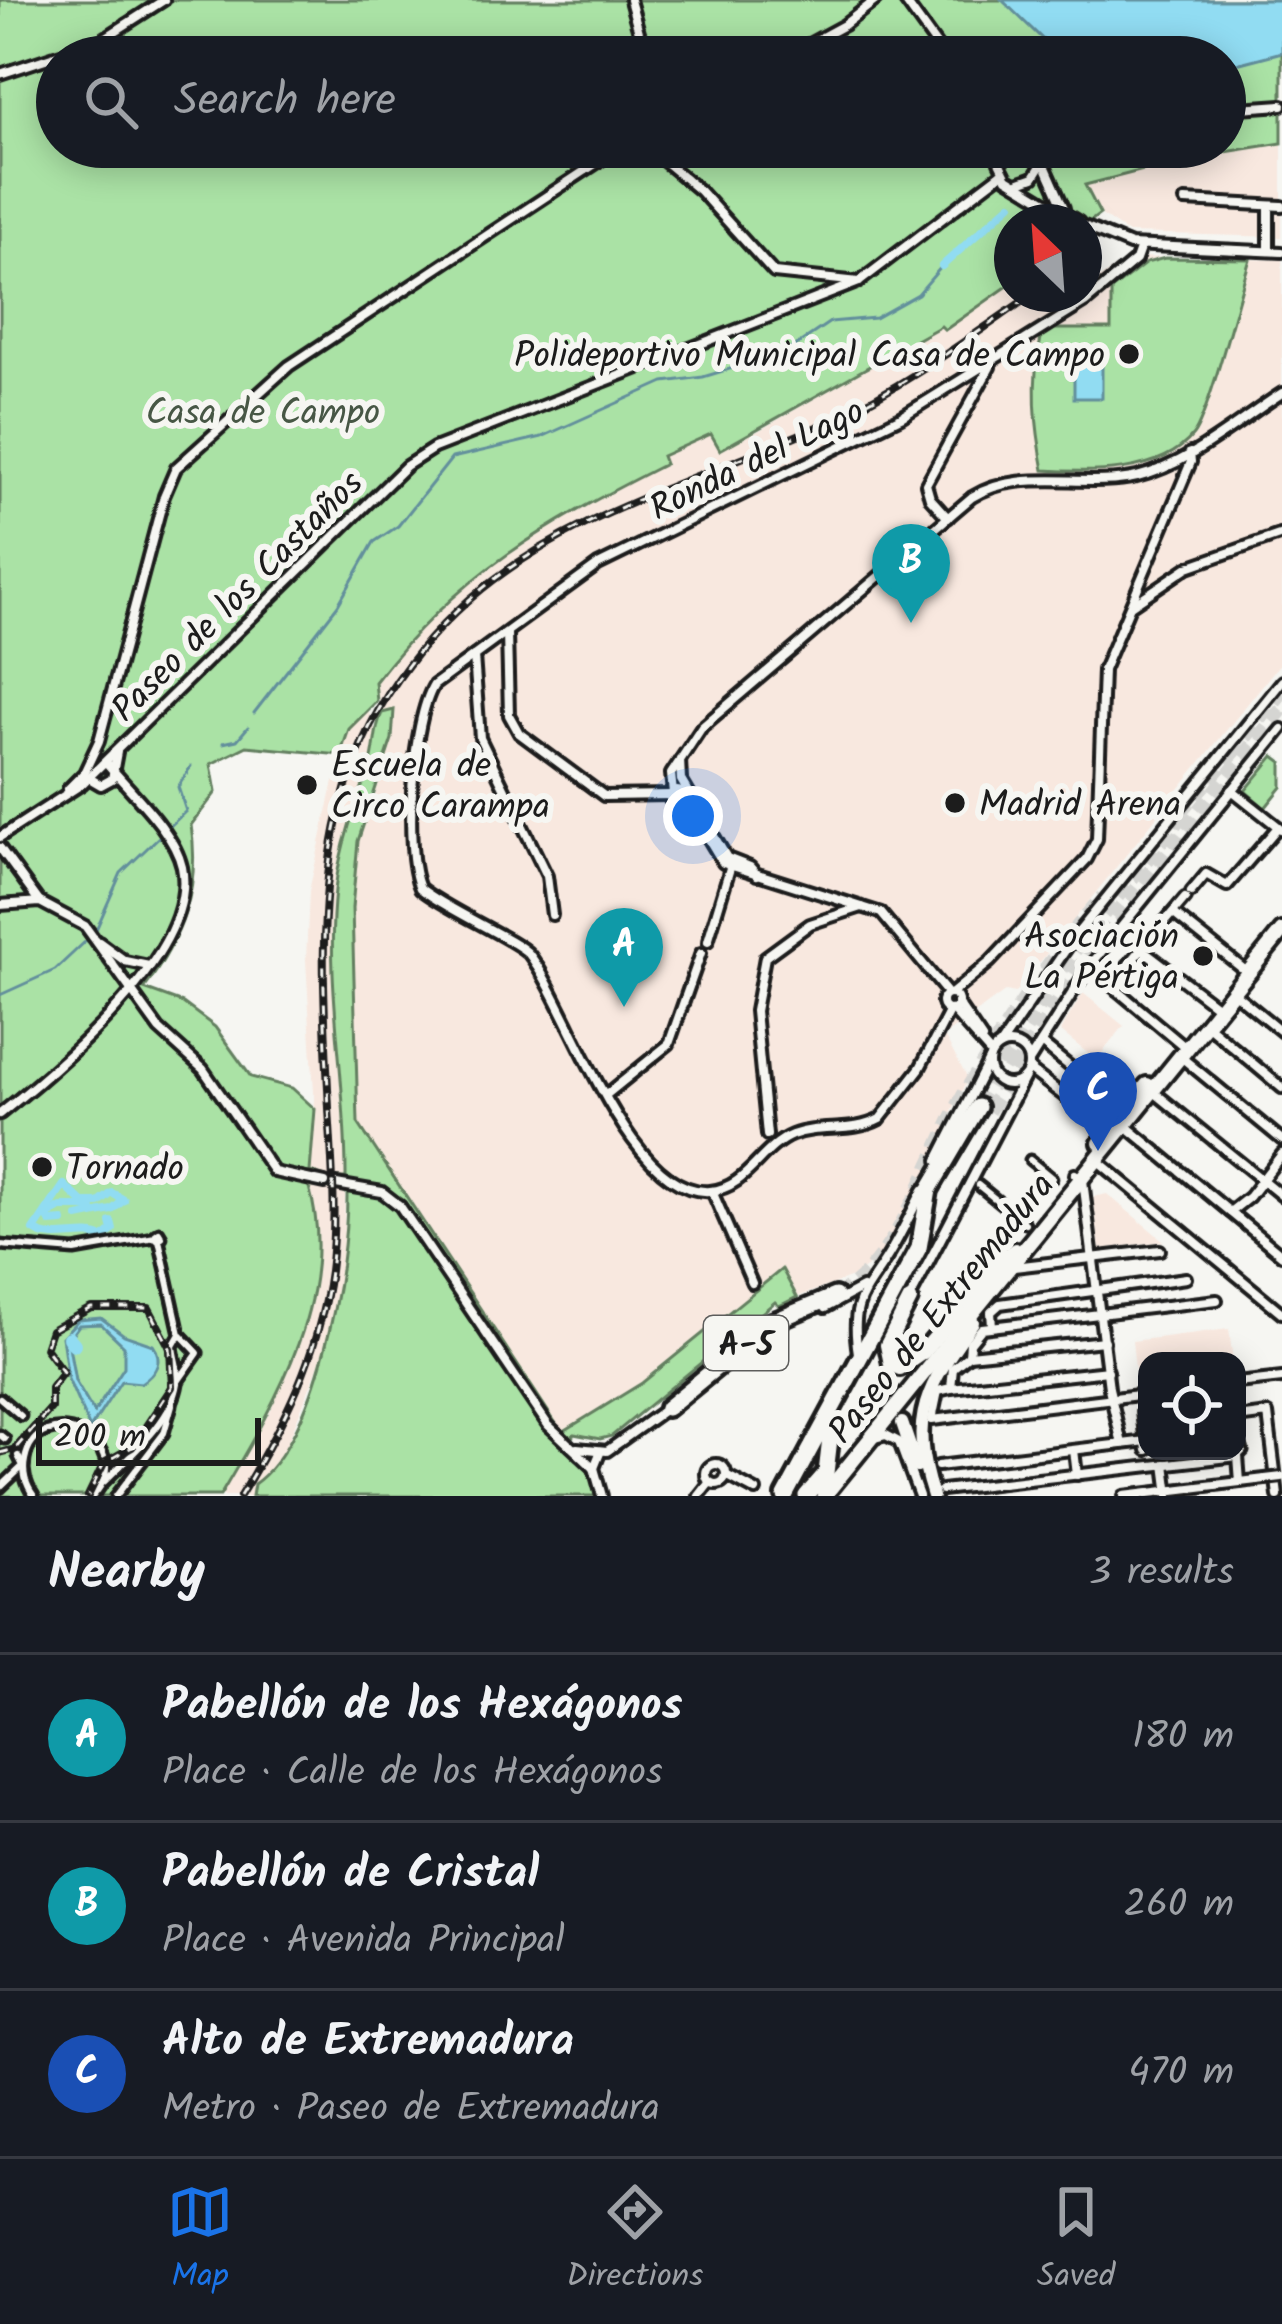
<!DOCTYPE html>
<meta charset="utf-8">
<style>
body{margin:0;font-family:Kalam,sans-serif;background:#242831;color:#f1f3f6}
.controls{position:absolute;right:36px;bottom:36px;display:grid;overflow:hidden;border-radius:24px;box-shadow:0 6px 30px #0003}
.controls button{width:108px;height:108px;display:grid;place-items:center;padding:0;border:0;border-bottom:3px solid #363941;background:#171b24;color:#f1f3f6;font:60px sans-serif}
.compass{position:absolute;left:994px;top:204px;width:108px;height:108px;border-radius:50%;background:#171b24;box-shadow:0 6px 30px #0003;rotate:335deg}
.scale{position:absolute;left:36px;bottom:30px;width:225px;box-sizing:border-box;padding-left:12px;border:6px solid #1c1c1c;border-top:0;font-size:33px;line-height:42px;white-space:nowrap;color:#1c1c1c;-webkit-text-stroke:9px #f6f6f2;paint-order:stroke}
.you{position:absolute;left:693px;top:816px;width:42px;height:42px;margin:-30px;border:9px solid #fff;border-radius:50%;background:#1a73e8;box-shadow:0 0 0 18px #1a73e833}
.badge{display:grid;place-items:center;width:78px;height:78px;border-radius:50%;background:#1a73e8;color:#fff;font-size:39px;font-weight:700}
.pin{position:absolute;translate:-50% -99px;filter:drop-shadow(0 3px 6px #0008)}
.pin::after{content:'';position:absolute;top:63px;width:42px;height:36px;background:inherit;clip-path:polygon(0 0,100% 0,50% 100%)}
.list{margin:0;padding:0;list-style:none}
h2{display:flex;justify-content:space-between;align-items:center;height:156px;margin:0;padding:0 48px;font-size:51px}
h2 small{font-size:39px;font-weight:400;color:#9ea1a6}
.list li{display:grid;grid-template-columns:78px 1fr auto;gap:36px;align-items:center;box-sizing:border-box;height:168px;padding:0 48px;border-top:3px solid #363941}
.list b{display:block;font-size:45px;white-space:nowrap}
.list p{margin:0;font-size:39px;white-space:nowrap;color:#9ea1a6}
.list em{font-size:39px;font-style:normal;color:#9ea1a6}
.icon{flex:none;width:66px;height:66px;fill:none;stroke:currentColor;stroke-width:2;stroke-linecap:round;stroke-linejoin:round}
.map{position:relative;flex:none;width:1282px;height:1496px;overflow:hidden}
.search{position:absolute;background:#171b24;box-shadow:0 6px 30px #0003;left:36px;right:36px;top:36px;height:132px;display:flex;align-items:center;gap:30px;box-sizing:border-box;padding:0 42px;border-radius:66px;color:#9ea1a6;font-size:45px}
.sheet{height:660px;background:#171b24}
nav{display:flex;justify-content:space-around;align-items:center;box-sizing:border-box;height:168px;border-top:3px solid #363941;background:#171b24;font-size:33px;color:#9ea1a6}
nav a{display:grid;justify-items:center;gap:6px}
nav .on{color:#1a73e8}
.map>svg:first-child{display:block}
.built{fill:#f8e8df}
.green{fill:#aae2a5;stroke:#637f60;stroke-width:3;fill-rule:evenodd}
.water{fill:#91dcf2;stroke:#628f9c;stroke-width:3;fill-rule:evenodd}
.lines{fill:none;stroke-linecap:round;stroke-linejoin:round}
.stream{stroke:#628f9c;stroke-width:3}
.canal{stroke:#91dcf2;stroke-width:8}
.river{stroke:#91dcf2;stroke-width:14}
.motorway-tunnel{stroke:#d5d5d2;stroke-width:15;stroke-dasharray:15 8;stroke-linecap:butt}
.pedestrian-casing{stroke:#1c1c1c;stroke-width:15}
.minor-casing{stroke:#1c1c1c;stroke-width:16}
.secondary-casing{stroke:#1c1c1c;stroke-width:21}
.primary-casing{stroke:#1c1c1c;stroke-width:22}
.motorway-casing{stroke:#1c1c1c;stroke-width:24}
.pedestrian{stroke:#f6f6f2;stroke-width:6}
.minor{stroke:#f6f6f2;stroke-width:8}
.secondary{stroke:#f6f6f2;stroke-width:12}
.primary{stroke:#f6f6f2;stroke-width:14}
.motorway{stroke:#f6f6f2;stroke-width:15}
.rail-casing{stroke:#1c1c1c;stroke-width:8}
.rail{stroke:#f6f6f2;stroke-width:3;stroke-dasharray:9;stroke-linecap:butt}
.minor-bridge-casing{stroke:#1c1c1c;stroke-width:16;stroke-linecap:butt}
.minor-bridge{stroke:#f6f6f2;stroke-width:8}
.poi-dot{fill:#1c1c1c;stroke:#f6f6f2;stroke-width:4.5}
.labels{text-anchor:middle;stroke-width:12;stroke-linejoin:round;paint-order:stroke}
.shield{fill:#f6f6f2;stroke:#5d5d5c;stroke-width:3}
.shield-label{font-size:33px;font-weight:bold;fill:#1c1c1c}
.poi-label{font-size:36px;fill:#1c1c1c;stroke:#f6f6f2;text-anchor:start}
.park-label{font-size:36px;fill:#475745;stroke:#f6f6f2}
.street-label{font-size:36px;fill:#1c1c1c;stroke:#f6f6f2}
</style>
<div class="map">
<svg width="1282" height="1496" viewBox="0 0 1282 1496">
<rect width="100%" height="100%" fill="#f6f6f2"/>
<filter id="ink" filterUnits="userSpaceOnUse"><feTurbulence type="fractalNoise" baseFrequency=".00833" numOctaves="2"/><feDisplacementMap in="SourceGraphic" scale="24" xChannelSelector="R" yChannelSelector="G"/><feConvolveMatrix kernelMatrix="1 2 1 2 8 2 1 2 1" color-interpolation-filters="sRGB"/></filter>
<g filter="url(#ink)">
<g class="built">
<polygon points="1282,143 1282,237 1128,233 1100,214 1084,186 1194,157"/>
<polygon points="1130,257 1282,260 1282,661 1015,993 1006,991 944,1036 968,1079 949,1117 954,1120 881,1258 852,1277 797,1297 781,1270 642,1383 563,1432 358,1123 352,908 358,841 392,739 392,710 382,713 375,683 430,616 474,574 528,536 664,465 662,456 712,434 719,450 760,430 942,325 946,329 1012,283 1012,294 1057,294 1064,302 1084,294 1084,289"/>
<polygon points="367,707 379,740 346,834 334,913 347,1122 343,1273 328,1342 281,1459 269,1476 254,1484 252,1496 220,1496 271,1410 308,1310 314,1268 314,1202 308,1187 326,1178 310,1172 315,1109 306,960 309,891 340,755 349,729"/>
<polygon points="1083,993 1124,1026 1096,1060 1060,1031"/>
<polygon points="1107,1194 1164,1241 1100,1249 1093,1197"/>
<polygon points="1229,1329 1233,1361 1147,1361 1147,1386 1137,1387 1132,1341"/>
</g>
<g class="green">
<path d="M0 0H1282V143L1194 157 1085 185 1100 214 1084 226V222H1012V283L945 330 941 326 720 450 711 434 662 456 665 464C546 524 457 575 375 682L377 701 349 729 340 755 247 746 211 764 216 792 191 825C201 889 182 937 144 989L183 1003 215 1027 251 1077 292 1088 315 1109 310 1172 326 1177 325 1186 309 1187C341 1296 273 1406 220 1496H0ZM57 57H1225V147H57Z"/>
<path d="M1165 258 1250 259C1240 291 1208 417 1193 435 1161 475 1088 473 1044 470 1035 424 1031 384 1041 338L1055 329H1111V290L1146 263Z"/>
<path d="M394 710 392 739 358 841 352 908 358 1123 559 1428 564 1431 642 1383 782 1269 797 1297 779 1306 775 1302 612 1436 600 1439 574 1434 566 1448 588 1465 598 1496H252L254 1484C317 1441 348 1268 347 1193L336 1189 337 1178H346C347 1083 325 985 335 890 340 847 355 806 370 766 376 748 374 728 382 713Z"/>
<polygon points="1274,756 1282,762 1282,787 1265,808 1245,791"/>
</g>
<g class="water">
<polygon points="1002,0 1282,0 1282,52 1225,67 1225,57 1061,57"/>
<polygon points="1102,356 1102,398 1074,398 1074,357"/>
<path d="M101 1318 124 1335 153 1345C164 1360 156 1373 141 1383L121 1381 90 1429 68 1379 62 1337 78 1320ZM101 1324 124 1346V1367L94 1413 75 1381 68 1340 79 1325Z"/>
</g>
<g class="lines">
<g class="stream">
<polyline points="254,713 338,605 374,542 398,526 452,458 542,437 664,382 703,377 786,352 830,322 875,318 918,294 942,266"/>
<polyline points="223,743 237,740 248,727"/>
<polyline points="95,932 121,873 186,811 178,787 191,766"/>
<polyline points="0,995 55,970 88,939"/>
</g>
<g class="canal">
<polyline points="942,266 1011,204"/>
<path d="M78 1217 112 1210 124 1200 112 1193 99 1203H83L64 1185 34 1230C53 1244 85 1228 103 1238L113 1230 111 1222"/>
<polyline points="63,1221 50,1222 47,1216 61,1207 92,1207"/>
</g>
<polyline class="river" points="69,1338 74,1344"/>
<g class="motorway-tunnel">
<polyline points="1231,755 1282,692"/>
<polyline points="1179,812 1237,748"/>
<polyline points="978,1107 1069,957 1185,811"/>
<polyline points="988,1111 1109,922 1282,709"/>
<path d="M835 1296C900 1268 933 1146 968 1088 1009 1021 1051 955 1103 897"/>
</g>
<g class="pedestrian-casing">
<g id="pedestrian">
<polyline points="1030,1160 1052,1178"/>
<polyline points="978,1185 1025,1223"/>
<polygon points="159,1232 162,1237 157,1239 155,1235"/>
<polyline points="0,1245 75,1251 155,1237"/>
<polyline points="179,1380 198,1353 180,1334"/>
<polyline points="0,1398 21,1416"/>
<polyline points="1237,1433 1243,1451 1238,1456"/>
<polyline points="0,1435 5,1439"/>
<path d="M104 1482C129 1456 172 1422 178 1383 180 1372 174 1358 173 1346L180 1334 159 1240"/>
<polyline points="0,1488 23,1466 18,1456"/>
<path d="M34 1496C26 1485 22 1474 25 1460 37 1395 142 1443 93 1496"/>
<polyline points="116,1496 164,1433 172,1405"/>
</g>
</g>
<g class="minor-casing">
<g id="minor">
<polyline points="630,0 646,57"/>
<polyline points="904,0 945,57"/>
<polyline points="785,57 844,25 876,0"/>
<polyline points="0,74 100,41 164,0"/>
<polyline points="1225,109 1282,105"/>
<polyline points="647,147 700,191 774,273 859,282"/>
<polyline points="1003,147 999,162 1007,178 1079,222"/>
<polyline points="1037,147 1064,208"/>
<polyline points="1043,162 1057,147"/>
<polyline points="1020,182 1034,177 1042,164"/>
<polyline points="1185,201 1282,206"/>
<polyline points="1084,226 1130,245 1282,252"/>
<polyline points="1269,251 1269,206"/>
<polyline points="948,518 930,498 926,484 990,367 989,360"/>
<polyline points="1132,605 1188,567 1282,534"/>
<polyline points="507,633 509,715 519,733 604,796 671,795"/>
<polyline points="474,656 480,738 547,876 552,915"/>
<polyline points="680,760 681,780 727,858 750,867 757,875"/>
<polyline points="89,778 101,785 112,779 117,752"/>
<polyline points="68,789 84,773 99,741 164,496 176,468 289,366 621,147"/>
<polyline points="1232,790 1281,829"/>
<circle cx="677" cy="798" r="7"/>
<path d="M673 793 671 774 702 727 972 497C1020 467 1083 489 1137 477 1190 464 1237 422 1282 393"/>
<polyline points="684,798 723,863 881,913 948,994"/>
<polyline points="0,837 82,784 406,466 434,448 859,282 1002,173"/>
<polyline points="0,848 38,900"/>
<polyline points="1191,892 1206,874 1227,886 1278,827"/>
<polyline points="1185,898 1111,985 1186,1048"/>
<polyline points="0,905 40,902 85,926 159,1029 203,1069 274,1172 325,1183"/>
<polyline points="1173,913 1242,968"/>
<polyline points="708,941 730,868"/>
<polyline points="99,942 125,961 149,966"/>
<polyline points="1142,949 1219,1008"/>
<polyline points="1233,992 1282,1032"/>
<circle cx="950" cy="1002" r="8"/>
<polyline points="951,994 990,962 1087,859 1097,839 1103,670 1191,462 1190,453"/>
<polyline points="958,1004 982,1039"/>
<path d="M950 1010 920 1068 880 1119C852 1134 820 1124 792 1135 760 1148 747 1188 710 1191 628 1197 571 1008 529 954 517 940 445 909 420 888 403 850 412 720 434 685L598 565 901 417 1086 302 1136 260 1141 246"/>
<polyline points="952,1010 991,1054"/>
<polyline points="1208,1026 1282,1088"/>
<polyline points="1041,1043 1128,1114"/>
<circle cx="1009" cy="1064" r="20"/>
<polyline points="1000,1046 1073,939 1282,681"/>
<polyline points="1181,1057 1282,1140"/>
<polyline points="1030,1060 1089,967 1282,729"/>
<polyline points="1029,1069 1109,1131"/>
<polyline points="1154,1092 1282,1196"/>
<polyline points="606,1095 669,1044 701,953"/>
<path d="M0 1114C59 1067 199 951 182 867 174 830 129 791 106 762"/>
<polyline points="1126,1126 1282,1255"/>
<polyline points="767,1135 755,1011 765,957 810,924 862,907"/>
<polyline points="938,1160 989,1060"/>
<polyline points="1098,1161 1282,1313"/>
<polyline points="1075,1174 1083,1180 1109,1388 1122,1444"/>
<polyline points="336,1184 382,1192 400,1206 548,1425 594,1468"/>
<polyline points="712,1191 752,1283"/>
<polyline points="1230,1212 1249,1197 1282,1154"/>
<polyline points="1014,1267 1160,1250"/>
<polyline points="910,1298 1025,1077"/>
<polyline points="825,1308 862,1288"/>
<polyline points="992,1326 991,1312 1000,1304 1186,1278"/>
<path d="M858 1353C849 1297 867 1293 892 1249 903 1230 913 1209 923 1190"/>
<polyline points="969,1355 1104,1341"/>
<polyline points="1237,1383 1282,1378"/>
<polyline points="951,1388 1108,1371"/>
<polyline points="1147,1394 932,1420 938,1391 951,1388 953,1368 969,1355 970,1343 982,1328 1217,1300"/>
<polyline points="1142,1412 1147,1450"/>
<polyline points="1237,1418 1268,1414 1278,1496"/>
<polyline points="875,1438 886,1435 899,1442 919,1496"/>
<polyline points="577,1448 607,1451 667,1408"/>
<polyline points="1074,1450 1077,1475"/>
<polyline points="600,1453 594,1468 602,1496"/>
<polyline points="1165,1464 1169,1495"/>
<circle cx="716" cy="1474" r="10"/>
<polyline points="938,1466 1147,1441"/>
<polyline points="726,1475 756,1491"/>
<polyline points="942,1490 1238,1456 1240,1482"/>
<polyline points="699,1496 710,1482"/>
<polyline points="1124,1496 1265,1479"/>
</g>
</g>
<g class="secondary-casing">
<g id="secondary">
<polyline points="902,1423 917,1467"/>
<path d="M933 1496C907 1416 927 1387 973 1322"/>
</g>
</g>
<g class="primary-casing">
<g id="primary">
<polyline points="1100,1143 1147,1085"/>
<polyline points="910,1300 887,1345 891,1364 900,1368 923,1352 1003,1257 1015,1250"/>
<polyline points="824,1496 1282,931"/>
</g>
</g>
<g class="motorway-casing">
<g id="motorway">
<polyline points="667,1408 772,1322 835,1296"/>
<polyline points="785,1496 919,1248 929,1190 978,1107"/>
<polyline points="806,1496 826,1473 831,1430"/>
</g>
</g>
<use href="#pedestrian" class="pedestrian"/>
<use href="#minor" class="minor"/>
<use href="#secondary" class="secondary"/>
<use href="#primary" class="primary"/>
<use href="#motorway" class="motorway"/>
<g class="rail-casing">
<g id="rail">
<polyline points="0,1453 15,1449 51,1408 51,1388 63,1372 45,1348 51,1330 91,1308 149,1308 170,1348 172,1387 132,1447 104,1463 88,1496"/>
<path d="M240 1496C283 1425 319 1355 330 1271 337 1217 332 1163 329 1108 319 910 306 745 470 599 572 510 713 476 834 419 905 386 969 338 1033 294"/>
</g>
</g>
<use href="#rail" class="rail"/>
<g class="minor-bridge-casing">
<polyline id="minor-bridge" points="1265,1479 1282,1477"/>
</g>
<use href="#minor-bridge" class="minor-bridge"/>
</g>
</g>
<g class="poi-dot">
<circle cx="1129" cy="354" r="12"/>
<circle cx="307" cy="785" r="12"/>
<circle cx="955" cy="803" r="12"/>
<circle cx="1203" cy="956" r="12"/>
<circle cx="42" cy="1167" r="12"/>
</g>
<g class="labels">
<rect class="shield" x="704" y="1316" width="84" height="54" rx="9"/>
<g class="shield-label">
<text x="746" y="1355">A-5</text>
</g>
<g class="poi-label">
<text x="1105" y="367" text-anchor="end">Polideportivo Municipal Casa de Campo</text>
<text x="331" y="777">Escuela de<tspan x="331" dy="41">Circo Carampa</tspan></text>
<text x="979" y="816">Madrid Arena</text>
<text x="1179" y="948" text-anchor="end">Asociación<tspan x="1179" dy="41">La Pértiga</tspan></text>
<text x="66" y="1180">Tornado</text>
</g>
<g class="park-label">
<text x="263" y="424">Casa de Campo</text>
</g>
<g class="street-label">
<text transform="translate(756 458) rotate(-26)" y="13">Ronda del Lago</text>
<text transform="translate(236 595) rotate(-45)" y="13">Paseo de los Castaños</text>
<text transform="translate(940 1307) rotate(-51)" y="13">Paseo de Extremadura</text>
</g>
</g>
</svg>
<div class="controls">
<button><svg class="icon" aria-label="locate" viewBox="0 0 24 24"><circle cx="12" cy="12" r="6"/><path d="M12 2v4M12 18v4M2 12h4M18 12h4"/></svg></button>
</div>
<svg class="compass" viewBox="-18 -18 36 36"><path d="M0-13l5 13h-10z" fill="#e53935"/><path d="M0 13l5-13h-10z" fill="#9ea1a6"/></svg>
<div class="scale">200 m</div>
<div class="you"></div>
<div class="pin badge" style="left:624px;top:1007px;background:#0f9aa8">A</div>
<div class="pin badge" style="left:911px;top:623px;background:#0f9aa8">B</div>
<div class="pin badge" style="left:1098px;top:1151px;background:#1a4fb4">C</div>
<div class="search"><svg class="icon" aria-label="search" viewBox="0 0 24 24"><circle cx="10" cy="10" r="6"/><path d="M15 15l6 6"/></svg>Search here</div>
</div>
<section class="sheet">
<h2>Nearby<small>3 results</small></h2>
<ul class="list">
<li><span class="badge" style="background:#0f9aa8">A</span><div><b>Pabellón de los Hexágonos</b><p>Place · Calle de los Hexágonos</p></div><em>180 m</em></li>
<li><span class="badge" style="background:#0f9aa8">B</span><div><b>Pabellón de Cristal</b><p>Place · Avenida Principal</p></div><em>260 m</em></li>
<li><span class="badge" style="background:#1a4fb4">C</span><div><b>Alto de Extremadura</b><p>Metro · Paseo de Extremadura</p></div><em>470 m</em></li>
</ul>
</section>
<nav>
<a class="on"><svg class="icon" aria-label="map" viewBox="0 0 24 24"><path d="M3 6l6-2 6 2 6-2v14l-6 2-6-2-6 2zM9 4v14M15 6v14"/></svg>Map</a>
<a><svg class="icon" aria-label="directions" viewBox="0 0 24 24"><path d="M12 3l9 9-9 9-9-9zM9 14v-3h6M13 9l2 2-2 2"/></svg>Directions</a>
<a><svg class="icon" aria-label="saved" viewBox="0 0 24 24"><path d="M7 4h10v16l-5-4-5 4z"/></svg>Saved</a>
</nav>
